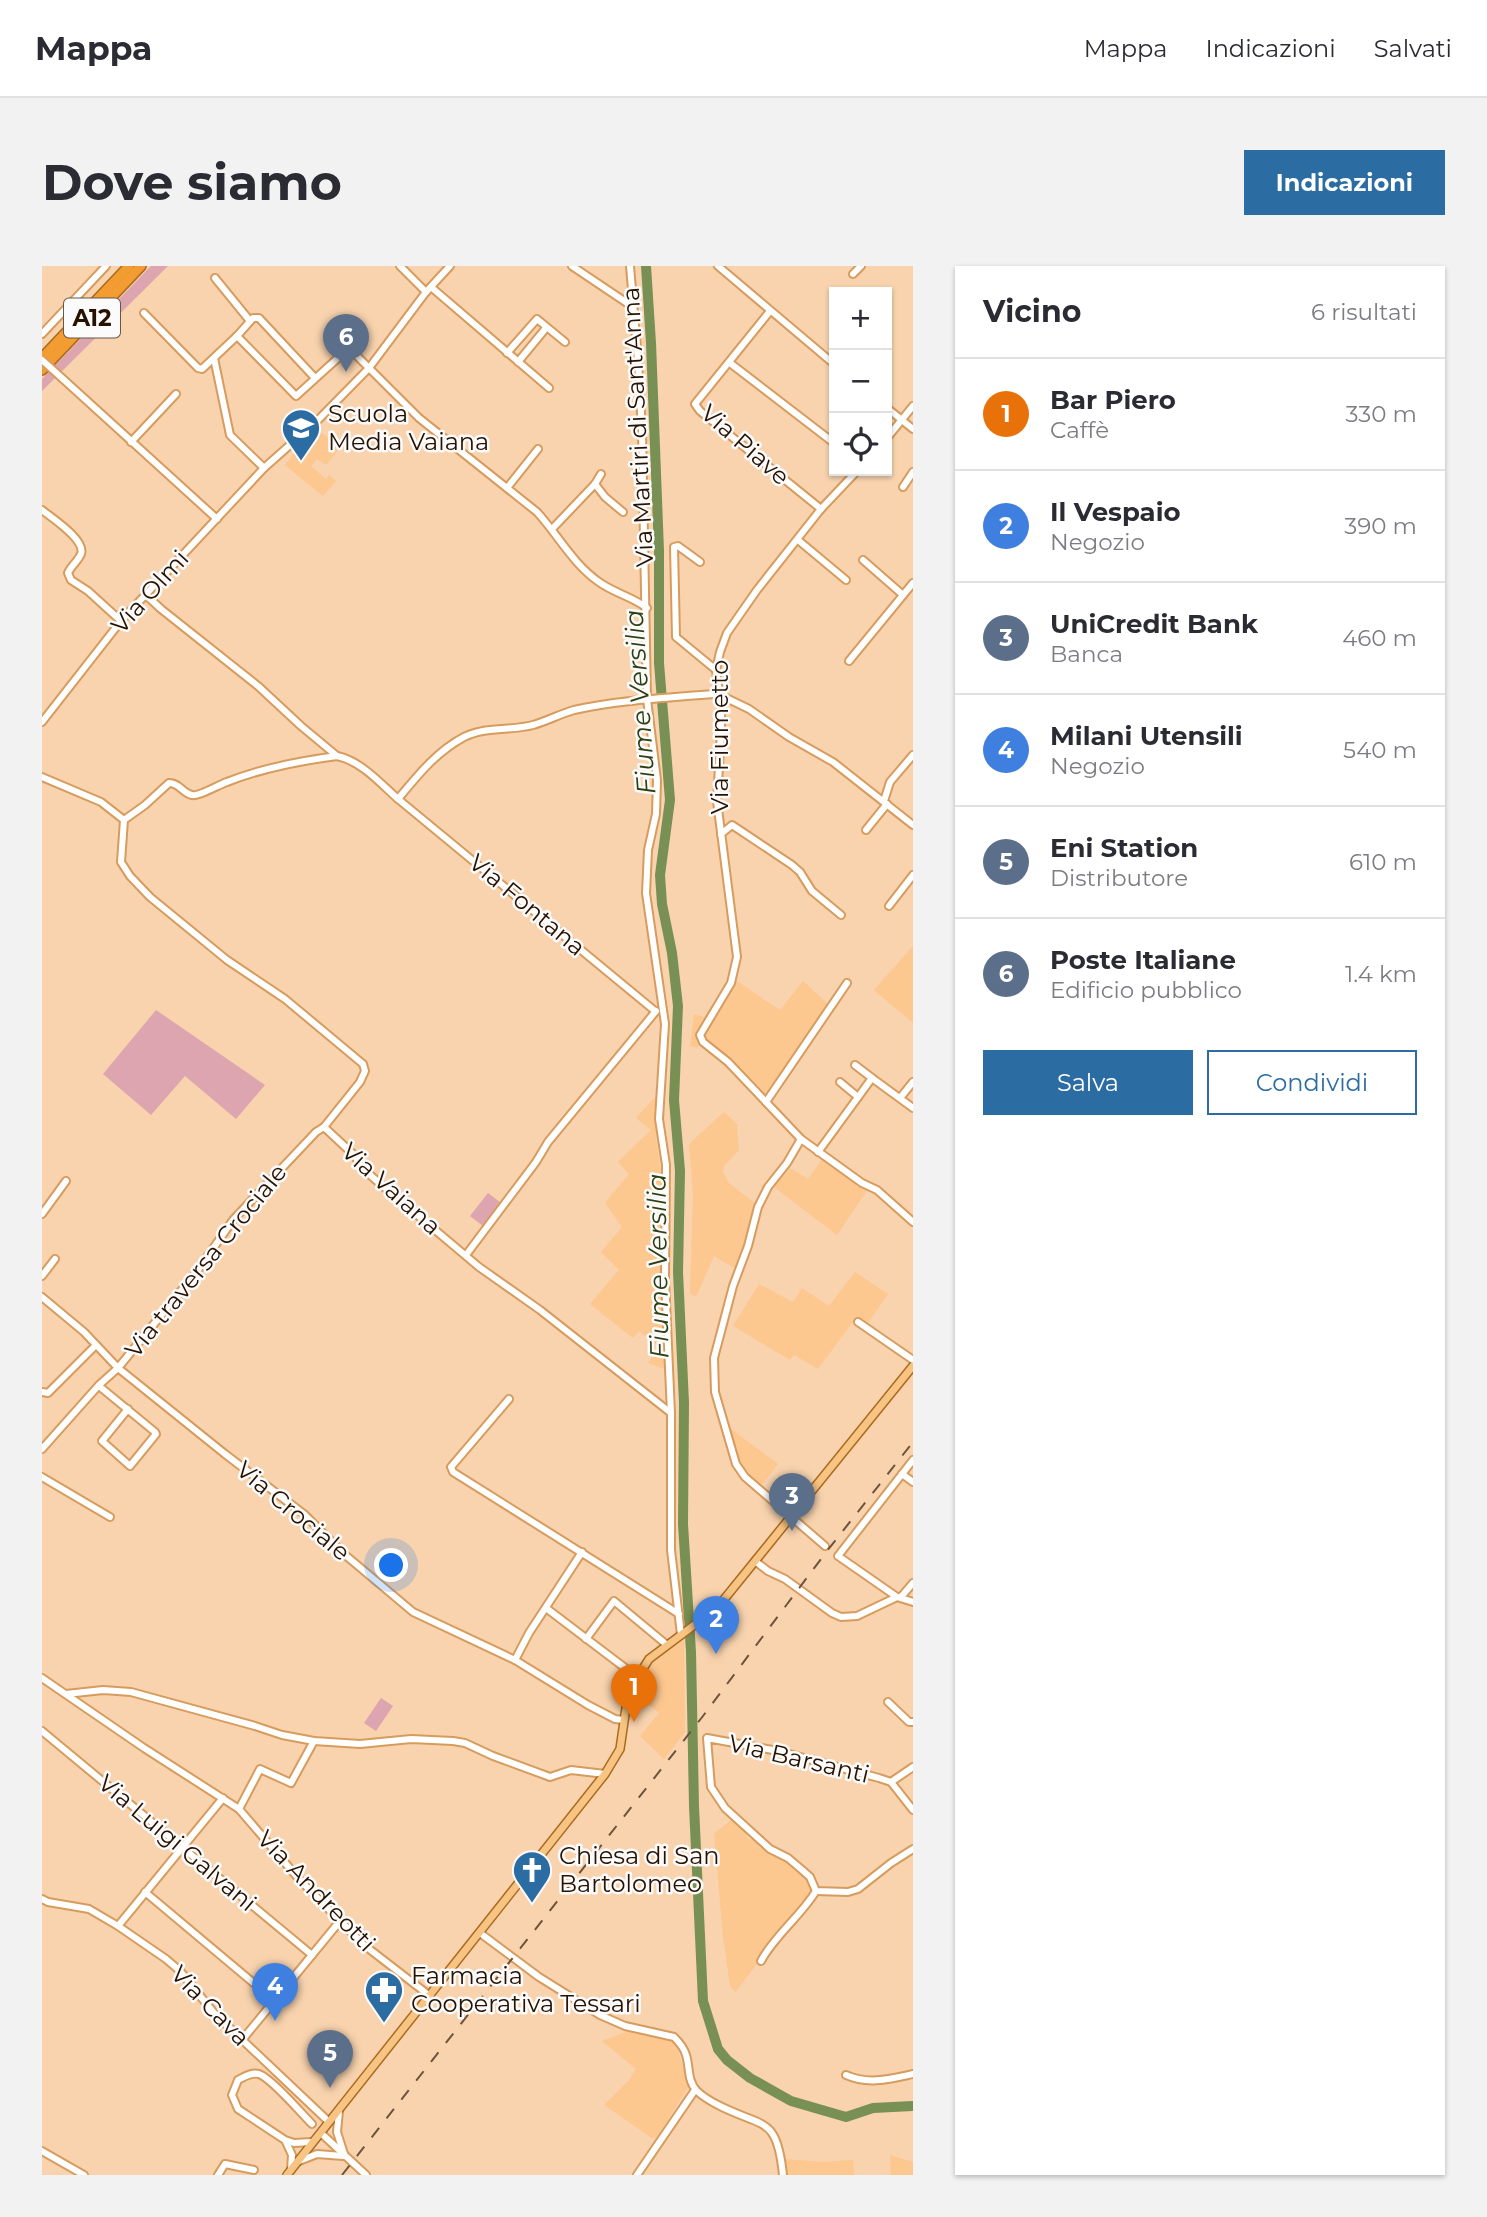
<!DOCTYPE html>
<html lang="it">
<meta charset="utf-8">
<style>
body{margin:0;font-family:Montserrat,sans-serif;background:#f2f2f3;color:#2b2b33}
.controls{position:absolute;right:21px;top:21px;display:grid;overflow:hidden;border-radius:0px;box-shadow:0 2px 5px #0004}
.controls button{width:63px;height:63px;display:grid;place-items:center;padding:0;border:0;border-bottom:2px solid #e1e1e2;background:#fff;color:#2b2b33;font:35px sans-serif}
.you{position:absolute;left:350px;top:1300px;width:24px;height:24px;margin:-18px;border:5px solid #fff;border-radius:50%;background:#1a73e8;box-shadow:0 0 0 10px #1a73e833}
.badge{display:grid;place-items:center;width:46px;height:46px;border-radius:50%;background:#2b6ca2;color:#fff;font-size:23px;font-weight:700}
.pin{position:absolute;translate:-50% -58px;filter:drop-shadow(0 2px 4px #0008)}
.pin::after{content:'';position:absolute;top:37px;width:24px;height:21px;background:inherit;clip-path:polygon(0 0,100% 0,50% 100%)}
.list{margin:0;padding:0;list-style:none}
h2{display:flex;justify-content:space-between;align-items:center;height:91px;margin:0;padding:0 28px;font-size:30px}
h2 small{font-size:23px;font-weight:400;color:#7c7c81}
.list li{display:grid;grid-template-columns:46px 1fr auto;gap:21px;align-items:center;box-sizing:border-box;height:112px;padding:0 28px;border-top:2px solid #e1e1e2}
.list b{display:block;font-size:26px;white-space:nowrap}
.list p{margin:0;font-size:23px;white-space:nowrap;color:#7c7c81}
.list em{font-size:23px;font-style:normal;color:#7c7c81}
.actions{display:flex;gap:14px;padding:21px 28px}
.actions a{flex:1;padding:16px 0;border:2px solid #2b6ca2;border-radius:0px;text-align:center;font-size:24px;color:#2b6ca2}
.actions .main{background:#2b6ca2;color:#fff}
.icon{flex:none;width:38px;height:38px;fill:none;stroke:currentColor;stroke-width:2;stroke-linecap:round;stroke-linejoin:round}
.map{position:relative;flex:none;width:871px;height:1909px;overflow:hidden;border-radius:0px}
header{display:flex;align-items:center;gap:42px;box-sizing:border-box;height:98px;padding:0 35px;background:#fff;border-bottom:2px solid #e1e1e2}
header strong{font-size:33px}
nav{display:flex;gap:38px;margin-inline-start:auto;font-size:24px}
.intro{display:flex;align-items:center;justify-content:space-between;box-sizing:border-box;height:168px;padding:0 42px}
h1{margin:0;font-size:49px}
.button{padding:18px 32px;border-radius:0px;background:#2b6ca2;color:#fff;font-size:24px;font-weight:700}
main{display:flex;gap:42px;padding:0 42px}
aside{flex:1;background:#fff;border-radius:0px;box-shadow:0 2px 5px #0004}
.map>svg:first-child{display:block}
.built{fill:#fdc790}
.green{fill:#dca5af}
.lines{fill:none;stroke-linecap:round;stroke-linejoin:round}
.river{stroke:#789053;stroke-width:10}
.minor-casing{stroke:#d79c5d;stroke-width:10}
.major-casing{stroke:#ab6b20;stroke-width:10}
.highway-casing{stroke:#ab6b20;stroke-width:12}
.minor{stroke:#fff;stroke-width:6}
.major{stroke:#f7c483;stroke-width:7}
.highway{stroke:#f29c31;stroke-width:9}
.rail{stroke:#6e533b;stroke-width:2;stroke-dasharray:12 12;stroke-linecap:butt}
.minor-bridge-casing{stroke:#d79c5d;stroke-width:10;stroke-linecap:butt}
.minor-bridge{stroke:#fff;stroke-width:6}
.labels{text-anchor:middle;stroke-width:5;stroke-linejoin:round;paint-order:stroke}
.shield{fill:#fbfbfb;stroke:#67574b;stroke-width:2}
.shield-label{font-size:23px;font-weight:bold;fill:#271100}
.poi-label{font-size:24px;fill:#271100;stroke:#fbfbfb;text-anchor:start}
.street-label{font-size:24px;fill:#271100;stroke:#fbfbfb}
.water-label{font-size:26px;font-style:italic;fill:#2e3f11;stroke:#fbfbfb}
</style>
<header>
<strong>Mappa</strong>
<nav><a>Mappa</a><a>Indicazioni</a><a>Salvati</a></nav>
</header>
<div class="intro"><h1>Dove siamo</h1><a class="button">Indicazioni</a></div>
<main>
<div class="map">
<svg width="871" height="1909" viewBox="0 0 871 1909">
<rect width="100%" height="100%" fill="#f8d3ae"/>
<g class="built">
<polygon points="272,160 298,182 284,199 275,193 269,200 284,213 287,209 294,215 281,230 243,199"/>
<polygon points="871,680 871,757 832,724"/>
<polygon points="689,711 738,744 761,715 788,740 724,834 661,775 655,782 648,780 652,748 662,751"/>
<polygon points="616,828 614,870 620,916 623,919 621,1048 625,1086 625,1104 606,1097 616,1083 616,1080 597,1065 591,1072 548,1038 577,1004 559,986 580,961 563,937 587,908 576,896 609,864 594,852"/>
<polygon points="682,846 696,859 695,861 697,884 682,900 681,906 687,917 714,938 698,995 694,1003 672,990 654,1031 648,1027 651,928 647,878"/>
<polygon points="780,893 826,923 795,969 732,921 748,902 766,913"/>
<polygon points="813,1006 846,1028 824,1060 813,1053 776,1103 752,1089 748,1094 691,1060 717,1018 751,1036 760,1022 787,1040"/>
<polygon points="685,1160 736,1198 719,1220 704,1207 695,1195"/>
<polygon points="642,1374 643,1466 622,1493 598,1470 617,1447 591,1426 599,1410 609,1397"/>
<polygon points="690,1553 702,1564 706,1573 711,1573 718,1581 734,1591 743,1593 764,1612 770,1622 766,1634 720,1685 713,1701 693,1726 688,1720 681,1671 672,1568"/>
<polygon points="589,1764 623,1771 630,1776 635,1782 647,1820 615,1871 610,1872 562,1839 587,1814 594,1803 560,1775"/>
<polygon points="848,1889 871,1896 871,1909 849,1909"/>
<polygon points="743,1893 781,1896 811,1894 812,1909 745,1909"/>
</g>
<g class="green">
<polygon points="109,0 126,0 0,125 0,113"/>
<polygon points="114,744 223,819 194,853 143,810 109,849 61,808"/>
<polygon points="446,927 459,937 441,960 428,950"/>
<polygon points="339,1432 351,1440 334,1465 322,1457"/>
</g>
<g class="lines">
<polyline class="river" points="604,0 609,77 617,285 617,397 628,534 618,609 620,638 630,687 636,740 632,834 638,905 636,1006 642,1137 641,1258 649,1386 652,1540 661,1735 676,1783 685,1794 708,1812 749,1835 804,1851 831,1842 871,1840"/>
<g class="minor-casing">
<g id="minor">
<polyline points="358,0 384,26"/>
<polyline points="530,0 591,41"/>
<polyline points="588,0 596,95 600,165 605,433 615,514 614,548 606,584 604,627 623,758 617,853 624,899 623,1013 629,1147 629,1284 639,1369"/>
<polyline points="676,0 792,98"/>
<polyline points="811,8 819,0"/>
<polyline points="173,12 208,55"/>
<polyline points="389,21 507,122"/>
<polyline points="728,45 653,138 658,145 779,243"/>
<polyline points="102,47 156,102 160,103 195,70"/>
<polyline points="0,68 64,0"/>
<polyline points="465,87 495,53 523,76"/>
<polyline points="172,92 188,169 222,202"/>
<polyline points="476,96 504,62"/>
<polyline points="688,97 792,177"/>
<path d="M273 112 217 52H211L195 70 254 130 307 82 377 152 495 246C516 269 531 298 557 316 572 327 591 331 605 342"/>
<polyline points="21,113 175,253"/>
<polyline points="845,142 871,163"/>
<polyline points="845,172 871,140"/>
<polyline points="89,176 134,128"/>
<polyline points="815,205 779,243 715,324 685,367 678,386 674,404 679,442 679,466 675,535 695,691 689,717 658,769 661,776 686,796 759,873 820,917 835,924 871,956"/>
<polyline points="553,218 563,231 581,246"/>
<polyline points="861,221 871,206"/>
<polyline points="465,222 496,183"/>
<path d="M0 244C10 252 44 274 39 288 36 295 29 300 26 307L29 314 46 325 79 355"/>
<polyline points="510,263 553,218 559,208"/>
<polyline points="756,274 804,314"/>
<polyline points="821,294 861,329"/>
<polyline points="658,296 636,280 632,281 634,371 674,404"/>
<polyline points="105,330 119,343 216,420 259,460 295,490"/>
<polyline points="807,395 871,317"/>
<polyline points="0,456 79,355 222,202 276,154 327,102 384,26 408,0"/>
<path d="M0 511 59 536 82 554 103 539 127 517C138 517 140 527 150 529 156 531 178 518 185 516 220 502 257 495 295 490 319 495 338 517 356 533 376 509 394 486 422 471 444 460 469 465 491 459 505 455 518 448 532 444 577 434 625 432 671 428L678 429 707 443 747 471 791 496 871 559"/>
<polyline points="356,533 613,745"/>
<polyline points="842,535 848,516 871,489"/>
<polyline points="82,554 79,596 88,610 108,631 185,694 243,733 321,798 323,805 318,816 282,861 313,890 319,901 335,915 437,1001 498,1044 629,1147"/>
<polyline points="824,564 845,538"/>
<polyline points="679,568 690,559 750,599 758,606 770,625 799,649"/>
<polyline points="847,640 871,609"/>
<polyline points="830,812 871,842"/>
<polyline points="798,816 816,831"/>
<polyline points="858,832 871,816"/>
<polyline points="724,836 805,717"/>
<polyline points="282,861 274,866 191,954 156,1004 76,1102 183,1188 263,1249 302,1288 371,1346 473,1394 546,1439 573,1453 582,1454"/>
<polyline points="759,873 745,897 726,921 716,941 706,980 691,1020 672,1092 673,1126 694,1198 703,1211 783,1280"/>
<polyline points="776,886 830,812 813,799"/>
<polyline points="0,948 24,915"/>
<polyline points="424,989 494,896 506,876 614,745"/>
<polyline points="0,1010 13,993"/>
<polyline points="0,1031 42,1066 76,1102 57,1119 0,1183"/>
<polyline points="816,1056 871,1094"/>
<polyline points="57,1120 113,1166 114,1168 88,1200 60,1175 86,1143"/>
<polyline points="0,1126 6,1127 54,1079"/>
<polyline points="467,1133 409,1201 411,1206 637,1348"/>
<polyline points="871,1194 796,1290 855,1331 871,1336"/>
<polyline points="860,1208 871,1216"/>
<polyline points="0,1211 68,1251"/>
<polyline points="713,1295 726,1305 743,1313 790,1347 799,1351 815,1350 855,1331"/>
<polyline points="859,1331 871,1317"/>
<polyline points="504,1342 595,1411"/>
<polyline points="544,1373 572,1335 625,1379"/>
<polyline points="473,1394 487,1367 540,1286"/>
<polyline points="0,1412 102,1482 197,1543 257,1613 322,1679 388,1730"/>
<polyline points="24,1428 61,1424 89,1426 213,1460 240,1469 272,1475 318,1478 369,1473 411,1475 423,1477 451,1490 508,1511 529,1504 563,1508"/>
<polyline points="846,1436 867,1456 871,1456"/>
<polyline points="0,1465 270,1689"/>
<polyline points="849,1516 871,1501"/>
<polyline points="197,1543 218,1503 249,1517 272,1475"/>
<polyline points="871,1544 849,1516 837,1512 736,1485 665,1472 669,1521 683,1542 728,1583 746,1592 759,1603 768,1611 774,1625 806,1626 816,1623 849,1597 871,1583"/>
<polyline points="103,1626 233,1735"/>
<polyline points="0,1633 6,1636 47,1643 76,1660 124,1693 138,1705 172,1747 286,1855"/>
<polyline points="76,1660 181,1532"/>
<path d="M438 1667 497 1711 558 1749 583 1760 632 1771C637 1776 642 1782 644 1789 648 1801 645 1815 655 1825 661 1831 670 1836 678 1840 722 1862 735 1850 741 1909"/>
<path d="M719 1695C733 1669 758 1651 774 1625"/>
<polyline points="200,1774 298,1655"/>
<path d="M804 1809C826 1819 848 1813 871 1808"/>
<polyline points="297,1845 295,1866 302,1888"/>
<polyline points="280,1868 324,1909"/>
<polyline points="244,1876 250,1889 249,1904"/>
<path d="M270 1876 252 1877 243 1874 196 1843 190 1829 196 1814C202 1811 209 1806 217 1808 229 1812 260 1848 270 1858"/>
<polyline points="0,1885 42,1909"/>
<polyline points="257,1895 275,1888 301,1890"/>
<polyline points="176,1909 183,1898 212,1904"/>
<polyline points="595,1909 653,1824"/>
</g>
</g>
<g class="major-casing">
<polyline id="major" points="245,1909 563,1508 578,1483 585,1435 590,1420 607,1393 675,1342 871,1100"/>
</g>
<g class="highway-casing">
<g id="highway">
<polyline points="0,92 87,0"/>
<polyline points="0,104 99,0"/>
</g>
</g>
<use href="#minor" class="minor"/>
<use href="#major" class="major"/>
<use href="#highway" class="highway"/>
<polyline class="rail" points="300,1909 661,1450 785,1285 871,1176"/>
<g class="minor-bridge-casing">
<polyline id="minor-bridge" points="0,94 21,113"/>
</g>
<use href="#minor-bridge" class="minor-bridge"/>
</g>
<defs>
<g id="school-pin" transform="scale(2.0125)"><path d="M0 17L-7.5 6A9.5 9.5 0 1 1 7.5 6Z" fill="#2b6ca2" stroke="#fbfbfb"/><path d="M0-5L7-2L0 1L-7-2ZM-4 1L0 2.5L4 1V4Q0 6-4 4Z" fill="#fff"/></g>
<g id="church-pin" transform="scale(2.0125)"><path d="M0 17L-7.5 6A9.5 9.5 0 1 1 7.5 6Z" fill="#2b6ca2" stroke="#fbfbfb"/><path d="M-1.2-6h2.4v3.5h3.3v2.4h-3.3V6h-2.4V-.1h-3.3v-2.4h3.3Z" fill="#fff"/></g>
<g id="pharmacy-pin" transform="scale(2.0125)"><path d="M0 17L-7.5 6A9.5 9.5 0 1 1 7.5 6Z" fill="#2b6ca2" stroke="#fbfbfb"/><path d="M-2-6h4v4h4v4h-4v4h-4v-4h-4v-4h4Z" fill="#fff"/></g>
</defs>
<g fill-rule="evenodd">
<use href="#school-pin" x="259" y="162"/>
<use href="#church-pin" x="490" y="1604"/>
<use href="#pharmacy-pin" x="342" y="1724"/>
</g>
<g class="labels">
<rect class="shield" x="22" y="32.5" width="56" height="39" rx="5"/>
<g class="shield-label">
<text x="50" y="60">A12</text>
</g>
<g class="poi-label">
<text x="286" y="156">Scuola<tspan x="286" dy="28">Media Vaiana</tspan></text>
<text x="517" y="1598">Chiesa di San<tspan x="517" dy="28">Bartolomeo</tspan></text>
<text x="369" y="1718">Farmacia<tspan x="369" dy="28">Cooperativa Tessari</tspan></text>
</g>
<g class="street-label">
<text transform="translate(596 161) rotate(-93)" y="8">Via Martiri di Sant'Anna</text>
<text transform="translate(703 179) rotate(41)" y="8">Via Piave</text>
<text transform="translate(108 326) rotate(-48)" y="8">Via Olmi</text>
<text transform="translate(678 471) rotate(-90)" y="8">Via Fiumetto</text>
<text transform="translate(485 639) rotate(40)" y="8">Via Fontana</text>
<text transform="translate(349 923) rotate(42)" y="8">Via Vaiana</text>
<text transform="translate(164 995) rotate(-51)" y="8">Via traversa Crociale</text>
<text transform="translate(251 1245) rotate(40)" y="8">Via Crociale</text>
<text transform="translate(757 1493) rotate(13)" y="8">Via Barsanti</text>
<text transform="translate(135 1577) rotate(40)" y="8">Via Luigi Galvani</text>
<text transform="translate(274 1625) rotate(46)" y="8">Via Andreotti</text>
<text transform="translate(168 1740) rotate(46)" y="8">Via Cava</text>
</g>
<g class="water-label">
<text transform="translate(598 436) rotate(-94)" y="9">Fiume Versilia</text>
<text transform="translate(616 1000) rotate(-91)" y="9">Fiume Versilia</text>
</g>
</g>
</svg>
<div class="controls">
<button>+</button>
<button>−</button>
<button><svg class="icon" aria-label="locate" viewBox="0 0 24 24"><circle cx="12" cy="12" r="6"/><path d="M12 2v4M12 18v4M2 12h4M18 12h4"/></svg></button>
</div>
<div class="you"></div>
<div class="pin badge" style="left:592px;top:1456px;background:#e8710a">1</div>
<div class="pin badge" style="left:674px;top:1388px;background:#3f7fe0">2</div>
<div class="pin badge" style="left:750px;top:1265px;background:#5c6f8a">3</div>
<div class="pin badge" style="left:233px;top:1755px;background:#3f7fe0">4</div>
<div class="pin badge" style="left:288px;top:1822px;background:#5c6f8a">5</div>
<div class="pin badge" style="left:304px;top:106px;background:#5c6f8a">6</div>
</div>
<aside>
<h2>Vicino<small>6 risultati</small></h2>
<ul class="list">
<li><span class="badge" style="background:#e8710a">1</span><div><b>Bar Piero</b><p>Caffè</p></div><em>330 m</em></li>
<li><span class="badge" style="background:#3f7fe0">2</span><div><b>Il Vespaio</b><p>Negozio</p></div><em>390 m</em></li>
<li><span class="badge" style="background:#5c6f8a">3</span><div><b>UniCredit Bank</b><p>Banca</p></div><em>460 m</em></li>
<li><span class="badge" style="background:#3f7fe0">4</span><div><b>Milani Utensili</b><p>Negozio</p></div><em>540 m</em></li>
<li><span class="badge" style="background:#5c6f8a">5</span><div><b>Eni Station</b><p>Distributore</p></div><em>610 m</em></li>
<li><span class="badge" style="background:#5c6f8a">6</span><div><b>Poste Italiane</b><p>Edificio pubblico</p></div><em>1.4 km</em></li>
</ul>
<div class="actions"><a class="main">Salva</a><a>Condividi</a></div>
</aside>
</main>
